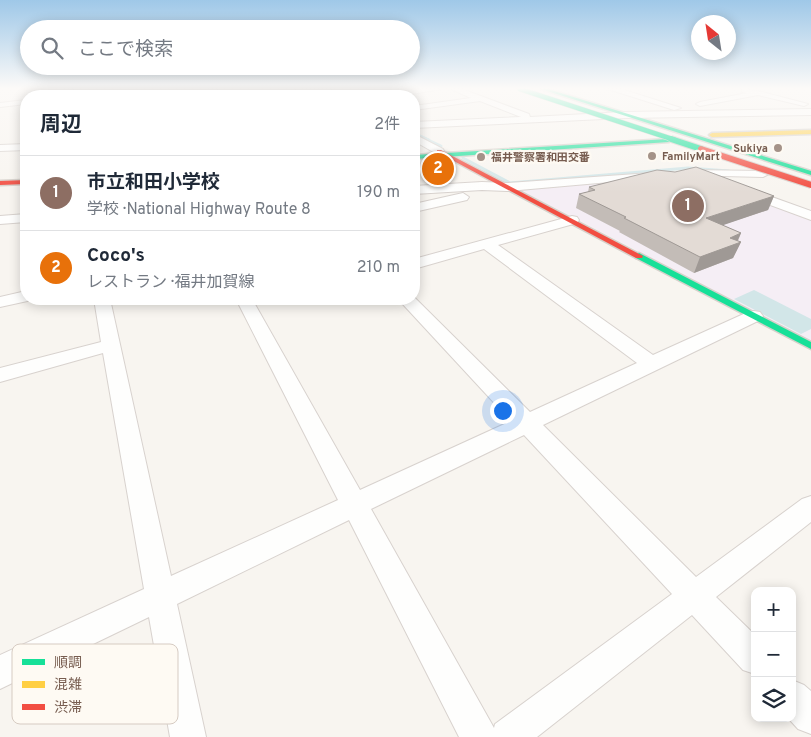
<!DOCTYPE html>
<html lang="ja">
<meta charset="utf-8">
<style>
body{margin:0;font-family:Overpass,"Noto Sans JP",sans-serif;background:#f6f6f7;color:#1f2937}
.controls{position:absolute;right:15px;bottom:15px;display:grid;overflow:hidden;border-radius:10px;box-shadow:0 2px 12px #0003}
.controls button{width:45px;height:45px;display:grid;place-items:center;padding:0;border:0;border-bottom:1px solid #e0e1e3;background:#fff;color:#1f2937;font:25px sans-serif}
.compass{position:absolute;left:691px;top:15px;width:45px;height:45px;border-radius:50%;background:#fff;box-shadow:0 2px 12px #0003;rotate:330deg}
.you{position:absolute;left:502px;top:410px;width:18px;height:18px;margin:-12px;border:4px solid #fff;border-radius:50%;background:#1a73e8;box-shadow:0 0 0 8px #1a73e833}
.badge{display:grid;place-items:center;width:32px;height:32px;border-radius:50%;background:#5b585b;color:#fff;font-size:16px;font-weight:700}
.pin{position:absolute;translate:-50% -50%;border:2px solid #fff;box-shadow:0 1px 5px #0006}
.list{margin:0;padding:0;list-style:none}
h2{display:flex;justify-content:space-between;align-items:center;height:65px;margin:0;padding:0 20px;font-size:21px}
h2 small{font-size:16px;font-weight:400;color:#747a83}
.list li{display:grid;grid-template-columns:32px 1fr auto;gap:15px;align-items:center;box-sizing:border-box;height:75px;padding:0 20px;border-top:1px solid #e0e1e3}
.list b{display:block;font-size:19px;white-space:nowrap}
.list p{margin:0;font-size:16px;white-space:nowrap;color:#747a83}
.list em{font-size:16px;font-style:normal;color:#747a83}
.icon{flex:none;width:28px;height:28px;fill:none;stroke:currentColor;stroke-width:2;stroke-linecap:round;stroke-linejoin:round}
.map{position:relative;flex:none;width:811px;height:737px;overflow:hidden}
.search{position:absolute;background:#fff;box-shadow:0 2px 12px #0003;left:20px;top:20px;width:400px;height:55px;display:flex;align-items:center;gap:12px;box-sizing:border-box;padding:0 18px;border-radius:28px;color:#747a83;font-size:19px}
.panel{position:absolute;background:#fff;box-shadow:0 2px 12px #0003;left:20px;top:90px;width:400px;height:215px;border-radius:20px}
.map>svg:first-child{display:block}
.education{fill:#f5eef5}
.green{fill:#e6efdc}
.water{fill:#d2e6e8}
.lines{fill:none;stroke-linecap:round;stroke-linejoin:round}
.stream-far1{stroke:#d2e6e8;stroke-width:2.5}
.stream{stroke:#d2e6e8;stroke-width:3}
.street-casing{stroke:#d8d2ce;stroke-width:2}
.fast-casing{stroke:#d6d1cb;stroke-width:3}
.slow-casing{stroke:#d6d1cb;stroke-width:3}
.jam-casing{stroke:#d6d1cb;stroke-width:3}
.street{fill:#fefefd;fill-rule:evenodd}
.fast{fill:#16e098;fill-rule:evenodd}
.slow{fill:#ffcf43;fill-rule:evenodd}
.jam{fill:#f24e42;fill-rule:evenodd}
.fast-bridge-far1-casing{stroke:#d9d1cc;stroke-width:6;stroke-linecap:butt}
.fast-bridge-casing{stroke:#d9d1cc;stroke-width:8;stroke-linecap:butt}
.jam-bridge-casing{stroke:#d9d1cc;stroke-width:8;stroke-linecap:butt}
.fast-bridge-far1{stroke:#16e098;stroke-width:5}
.fast-bridge{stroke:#16e098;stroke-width:6}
.jam-bridge{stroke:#f24e42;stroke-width:6}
.wall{fill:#c3bcb7}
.shaded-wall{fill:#9f9995}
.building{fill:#e3dbd5;stroke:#9f9995}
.poi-dot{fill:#a49288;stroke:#fefaf3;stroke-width:2}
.labels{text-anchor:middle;stroke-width:4.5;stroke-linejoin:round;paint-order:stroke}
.far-poi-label{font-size:11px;font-weight:bold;fill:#775d50;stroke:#fefaf3;text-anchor:start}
.key{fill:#fefaf3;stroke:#d6cbc2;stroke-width:1}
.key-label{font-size:14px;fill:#775d50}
</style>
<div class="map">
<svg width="811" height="737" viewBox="0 0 811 737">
<rect width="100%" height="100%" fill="#f8f5f0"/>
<polygon class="education" points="693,177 811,220 811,341 520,190 521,188"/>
<polygon class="green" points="73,89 208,89 215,96 74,96"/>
<polygon class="water" points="754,290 811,319 811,329 801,334 734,299"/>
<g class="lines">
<g class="stream-far1">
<polyline points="330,90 343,96"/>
<polyline points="414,133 429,140"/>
</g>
<g class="stream">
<polyline points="426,139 441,146"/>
<polyline points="463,158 510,183 688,168 729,171"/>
</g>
<g class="street-casing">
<g id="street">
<rect x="65" y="89" width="8" height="7"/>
<polygon points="208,89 216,89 222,96 214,96"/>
<polygon points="304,89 331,89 327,91 280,96 257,96 261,94"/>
<polygon points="419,89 441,89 400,96 381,96 385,94"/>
<polygon points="451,89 462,89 529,114 530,117 625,112 811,109 811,115 625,118 414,128 414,122 521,117 480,101 414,110 414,106 471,98"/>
<polygon points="608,89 621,89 681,108 674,110"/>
<polygon points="742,89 758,91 808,104 804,106 758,95 700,106 696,104 700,102 747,93 742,92"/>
<polygon points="26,100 26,104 0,107 0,103"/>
<polygon points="414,134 443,149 444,151 439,154 435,153 414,141"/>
<polygon points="26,144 26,150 0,151 0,145"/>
<polygon points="688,170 763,171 769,174 763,177 684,175 682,173"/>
<polygon points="651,173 657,176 655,178 507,191 482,190 414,194 414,186 482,182 507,183"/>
<polygon points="747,188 811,211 811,220 743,195 741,192"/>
<polygon points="463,193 469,197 467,200 414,212 414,204"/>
<polygon points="26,214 26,222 0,224 0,216"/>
<path d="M572 216 577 217 579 220 577 223 498 245 653 355 748 312 754 311 760 312 763 316 760 320 543 425 696 577 802 499 811 496V522L716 597 755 635V674L743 670 692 615 537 737H459L349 520 177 604 206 737H170L149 617 0 689V655L144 589 103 353 0 382V368L101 342 94 299H110L171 576 338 500 236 299H252L360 490 511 421 398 299H414V297L530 412 637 363 484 249 414 269V259ZM524 435 672 594 495 724 494 728 371 509Z"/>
<polygon points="26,291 26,299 32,300 0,307 0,297"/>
<polygon points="792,680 804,685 811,691 811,734 798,729 788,718 792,718"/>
</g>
</g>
<g class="fast-casing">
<g id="fast">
<polygon points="541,89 548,89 811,171 811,175"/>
<polygon points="667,139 669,142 414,159 414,155"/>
<polygon points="639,253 811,342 811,349 636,258 635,256"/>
</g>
</g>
<g class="slow-casing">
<polygon id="slow" points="811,130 811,134 712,137 709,135 712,133"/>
</g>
<g class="jam-casing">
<g id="jam">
<polygon points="437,150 441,150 643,256 642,258 636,258 437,152"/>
<polygon points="26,180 26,184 0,185 0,181"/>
</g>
</g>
<use href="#street" class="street"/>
<use href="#fast" class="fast"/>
<use href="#slow" class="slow"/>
<use href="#jam" class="jam"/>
<g class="fast-bridge-far1-casing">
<polyline id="fast-bridge-far1" points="520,89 675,140"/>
</g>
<g class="fast-bridge-casing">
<polyline id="fast-bridge" points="671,139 701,149"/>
</g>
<g class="jam-bridge-casing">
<polyline id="jam-bridge" points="701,149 811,185"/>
</g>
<use href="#fast-bridge-far1" class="fast-bridge-far1"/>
<use href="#fast-bridge" class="fast-bridge"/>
<use href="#jam-bridge" class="jam-bridge"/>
</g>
<polygon class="wall" points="589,187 774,196 768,210 722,225 741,233 738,241 741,242 733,258 694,273 619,232 620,231 576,208 579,194 588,192"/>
<g class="shaded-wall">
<polygon points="774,196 768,210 700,233 706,218"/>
<polygon points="741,233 736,244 741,242 733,258 694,273 700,257 730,238"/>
</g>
<polygon class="building" points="696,167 774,196 706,218 741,233 730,238 741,242 700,257 624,218 626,217 579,194 595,190 589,187 657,170 675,172"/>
<linearGradient id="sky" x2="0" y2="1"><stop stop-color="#9fc8e8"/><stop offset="0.46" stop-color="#fcfaf8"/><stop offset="1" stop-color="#fcfaf8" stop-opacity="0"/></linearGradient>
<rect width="811" height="192" fill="url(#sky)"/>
<g class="poi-dot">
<circle cx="778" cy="148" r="5"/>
<circle cx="652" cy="156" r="5"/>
<circle cx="481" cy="157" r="5"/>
</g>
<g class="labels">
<g class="far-poi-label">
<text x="768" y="152" text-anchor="end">Sukiya</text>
<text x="662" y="160">FamilyMart</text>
<text x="491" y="161">福井警察署和田交番</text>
</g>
</g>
<rect x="12" y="644" width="166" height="80" rx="8" class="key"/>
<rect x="22" y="659" width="23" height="6" fill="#16e098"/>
<rect x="22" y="681" width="23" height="7" fill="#ffcf43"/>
<rect x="22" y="704" width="23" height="6" fill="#f24e42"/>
<g class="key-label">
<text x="54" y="667">順調</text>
<text x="54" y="689">混雑</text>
<text x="54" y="712">渋滞</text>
</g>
</svg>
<div class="controls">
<button>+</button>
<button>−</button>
<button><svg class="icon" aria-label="layers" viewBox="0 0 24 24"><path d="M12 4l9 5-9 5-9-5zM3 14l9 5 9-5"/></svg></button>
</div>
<svg class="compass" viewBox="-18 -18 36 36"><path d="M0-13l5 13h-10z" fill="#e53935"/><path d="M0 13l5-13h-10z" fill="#747a83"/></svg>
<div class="you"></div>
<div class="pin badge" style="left:688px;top:206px;background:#8d6e63">1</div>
<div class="pin badge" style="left:438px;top:169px;background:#e8710a">2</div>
<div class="search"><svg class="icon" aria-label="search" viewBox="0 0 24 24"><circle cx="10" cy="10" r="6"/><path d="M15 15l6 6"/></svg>ここで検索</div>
<section class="panel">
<h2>周辺<small>2件</small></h2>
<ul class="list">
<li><span class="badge" style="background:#8d6e63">1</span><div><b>市立和田小学校</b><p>学校 · National Highway Route 8</p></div><em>190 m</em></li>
<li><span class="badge" style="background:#e8710a">2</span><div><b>Coco's</b><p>レストラン · 福井加賀線</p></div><em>210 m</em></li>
</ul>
</section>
</div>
